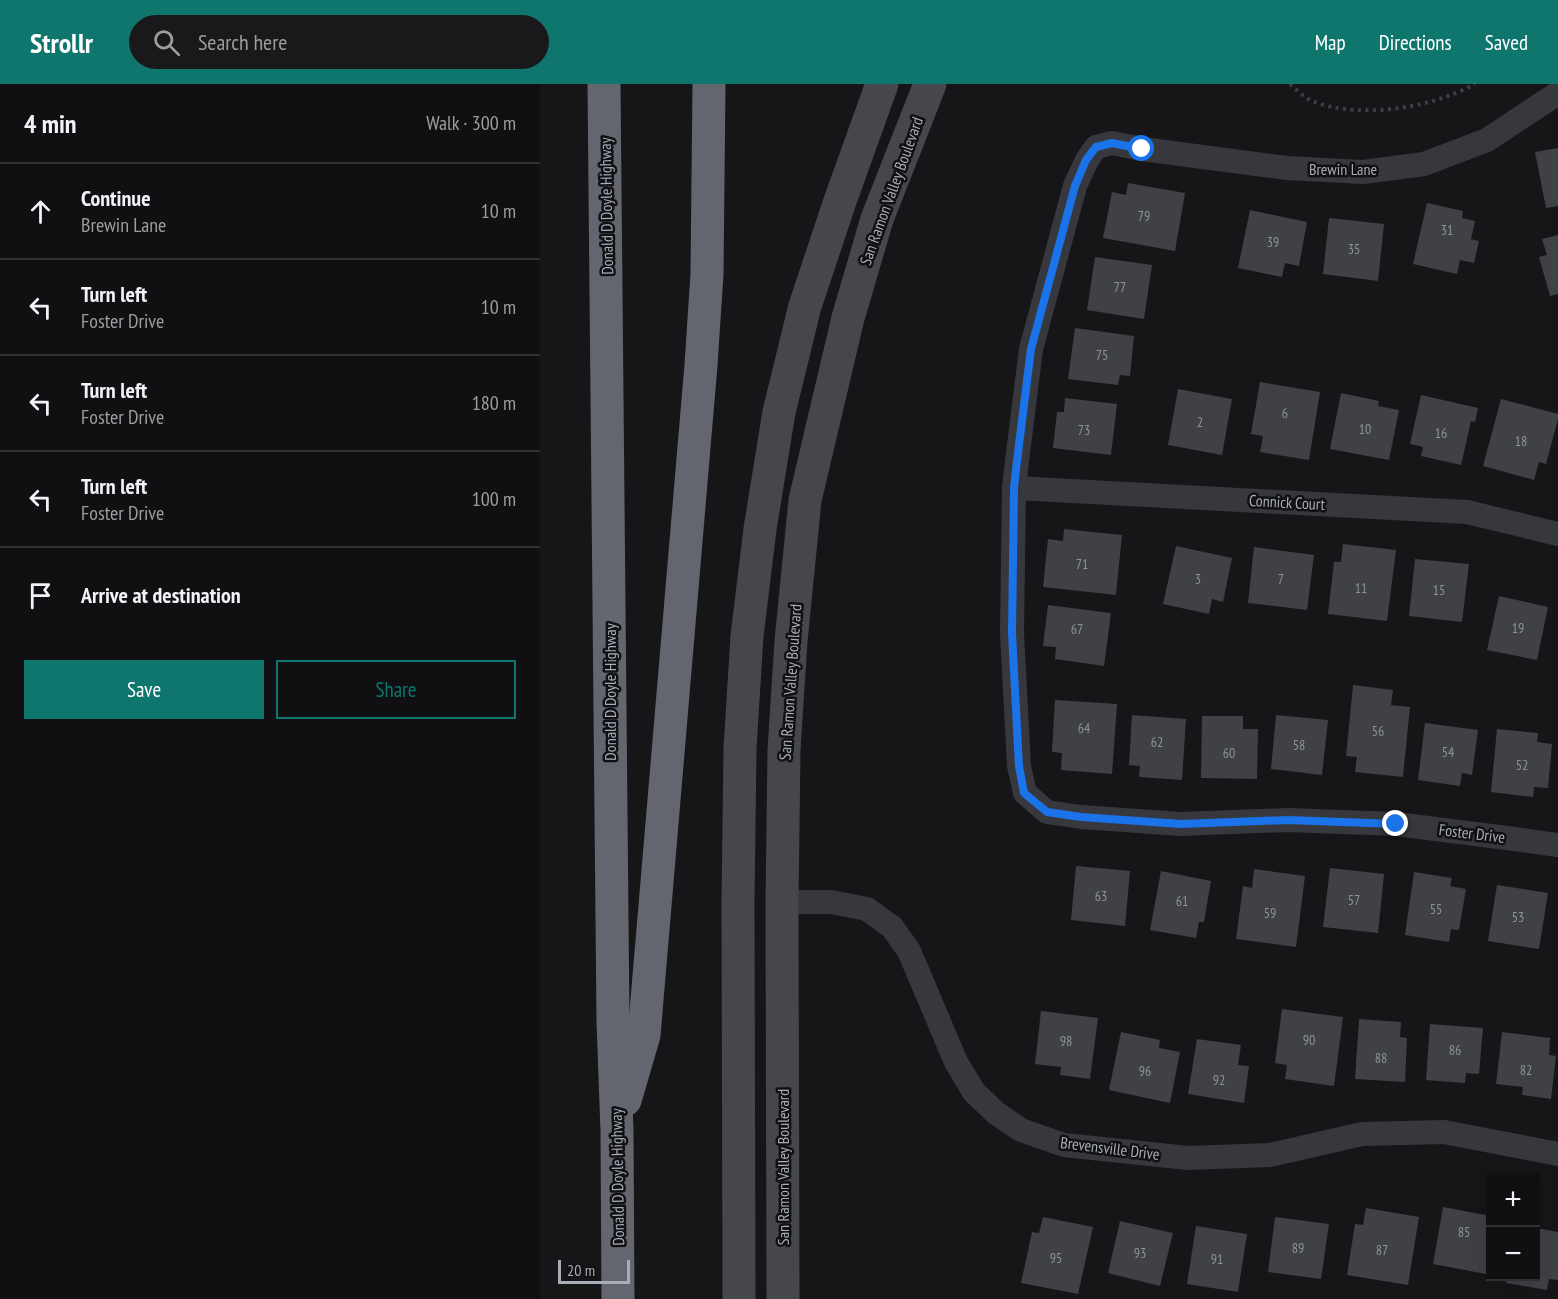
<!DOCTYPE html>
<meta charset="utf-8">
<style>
body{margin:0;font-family:"PT Sans Narrow",sans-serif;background:#19191b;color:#f1f3f6}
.controls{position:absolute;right:18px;bottom:18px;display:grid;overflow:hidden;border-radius:0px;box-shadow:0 6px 24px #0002}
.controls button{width:54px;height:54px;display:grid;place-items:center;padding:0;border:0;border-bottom:2px solid #303032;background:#101012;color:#f1f3f6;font:30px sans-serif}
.scale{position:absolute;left:18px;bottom:15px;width:72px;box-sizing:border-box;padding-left:6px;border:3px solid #a8adb8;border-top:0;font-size:16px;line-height:21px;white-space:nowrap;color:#a8adb8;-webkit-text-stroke:4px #111113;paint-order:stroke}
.stop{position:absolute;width:18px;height:18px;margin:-14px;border:4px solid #1a73e8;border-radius:50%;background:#fff}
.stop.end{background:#1a73e8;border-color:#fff;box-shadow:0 2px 6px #0008}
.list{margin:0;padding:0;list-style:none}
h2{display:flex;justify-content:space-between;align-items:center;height:78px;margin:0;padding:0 24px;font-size:26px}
h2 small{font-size:20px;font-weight:400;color:#9c9d9f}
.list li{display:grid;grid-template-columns:39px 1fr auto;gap:18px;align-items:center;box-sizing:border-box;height:96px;padding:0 24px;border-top:2px solid #303032}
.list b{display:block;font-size:22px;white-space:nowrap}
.list p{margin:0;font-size:20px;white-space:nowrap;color:#9c9d9f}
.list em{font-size:20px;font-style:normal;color:#9c9d9f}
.actions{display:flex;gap:12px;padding:18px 24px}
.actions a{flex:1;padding:14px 0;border:2px solid #0f766e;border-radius:0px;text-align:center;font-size:21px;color:#0f766e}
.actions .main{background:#0f766e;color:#fff}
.icon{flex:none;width:33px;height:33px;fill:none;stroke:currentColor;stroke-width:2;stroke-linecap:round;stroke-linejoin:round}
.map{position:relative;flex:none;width:1018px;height:1215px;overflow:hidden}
header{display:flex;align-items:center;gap:36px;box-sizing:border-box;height:84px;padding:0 30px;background:#0f766e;color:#fff}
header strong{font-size:28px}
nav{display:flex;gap:33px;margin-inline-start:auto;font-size:21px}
.search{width:420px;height:54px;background:#19191b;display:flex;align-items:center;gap:15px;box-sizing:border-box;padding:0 21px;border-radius:33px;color:#9c9d9f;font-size:22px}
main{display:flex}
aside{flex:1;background:#101012}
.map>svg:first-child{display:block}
.building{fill:#404145}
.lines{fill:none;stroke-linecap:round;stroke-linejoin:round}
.path{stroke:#3d3f44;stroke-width:4;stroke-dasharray:3 4.5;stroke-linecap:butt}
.minor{stroke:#37383d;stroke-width:24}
.secondary{stroke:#45474d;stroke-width:33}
.motorway{stroke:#63666e;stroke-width:33}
.route{stroke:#1a73e8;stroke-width:8}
.labels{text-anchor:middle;stroke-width:5;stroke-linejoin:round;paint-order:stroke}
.number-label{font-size:14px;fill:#8e929b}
.street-label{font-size:16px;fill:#a8adb8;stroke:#111113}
</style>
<header>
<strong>Strollr</strong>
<div class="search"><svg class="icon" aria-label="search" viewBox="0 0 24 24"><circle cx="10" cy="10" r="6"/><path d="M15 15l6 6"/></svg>Search here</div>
<nav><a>Map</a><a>Directions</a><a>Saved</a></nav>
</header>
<main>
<aside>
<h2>4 min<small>Walk · 300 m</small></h2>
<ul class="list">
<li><svg class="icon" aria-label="ahead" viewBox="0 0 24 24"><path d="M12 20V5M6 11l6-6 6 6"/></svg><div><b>Continue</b><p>Brewin Lane</p></div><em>10 m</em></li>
<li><svg class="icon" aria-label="left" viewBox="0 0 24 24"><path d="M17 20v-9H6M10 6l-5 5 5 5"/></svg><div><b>Turn left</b><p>Foster Drive</p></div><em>10 m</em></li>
<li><svg class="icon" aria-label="left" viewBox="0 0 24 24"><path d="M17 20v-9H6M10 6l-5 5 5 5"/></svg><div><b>Turn left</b><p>Foster Drive</p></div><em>180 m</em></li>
<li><svg class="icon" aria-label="left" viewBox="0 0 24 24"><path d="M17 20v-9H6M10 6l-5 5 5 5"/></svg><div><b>Turn left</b><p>Foster Drive</p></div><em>100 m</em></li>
<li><svg class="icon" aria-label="arrive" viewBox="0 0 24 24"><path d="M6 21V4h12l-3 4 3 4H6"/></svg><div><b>Arrive at destination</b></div></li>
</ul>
<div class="actions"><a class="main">Save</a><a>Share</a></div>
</aside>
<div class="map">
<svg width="1018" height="1215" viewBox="0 0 1018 1215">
<rect width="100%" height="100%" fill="#161618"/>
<g class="building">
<polygon points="1018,64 1018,122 1006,124 995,68"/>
<polygon points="588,99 645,109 635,167 563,154 572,108 586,111"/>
<polygon points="887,119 923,127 922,134 935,137 931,155 939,157 934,179 920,176 917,190 873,180"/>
<polygon points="710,126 767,138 759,182 745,179 742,193 698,184"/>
<polygon points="789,134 844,140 838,197 783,190"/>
<polygon points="1018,151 1018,210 1010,212 999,173 1007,171 1002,155"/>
<polygon points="555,173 612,181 604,235 547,226"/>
<polygon points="535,244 594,252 590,292 580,291 578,301 528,295"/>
<polygon points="720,298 780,308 769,376 720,368 723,352 711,350"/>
<polygon points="638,305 692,315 682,371 628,361"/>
<polygon points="801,309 839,317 838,322 859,326 849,376 790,365"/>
<polygon points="881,311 938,324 935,338 931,337 921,381 881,372 883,363 870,360"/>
<polygon points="525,314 577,320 571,371 513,364 517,328 524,328"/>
<polygon points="961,315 1018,330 1018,335 1006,380 999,378 994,396 943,382"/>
<polygon points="524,445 582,451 576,511 503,503 508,455 523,457"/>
<polygon points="803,460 856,466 847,537 788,530 794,478 801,478"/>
<polygon points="636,462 692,474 683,518 672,515 669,530 623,520"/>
<polygon points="714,463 774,471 767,526 708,519"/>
<polygon points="875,475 929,480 922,538 869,532"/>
<polygon points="959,512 1008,523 997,576 947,566"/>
<polygon points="508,521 571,529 564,582 515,575 516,563 503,562"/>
<polygon points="813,601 853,606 851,621 870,623 863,693 815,688 817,673 806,672"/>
<polygon points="515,616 577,620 572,690 521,686 522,669 512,668"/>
<polygon points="592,631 646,635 642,696 599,693 600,682 589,681"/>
<polygon points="736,631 788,636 782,691 731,685"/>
<polygon points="662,632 703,632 703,645 718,645 717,695 661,694"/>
<polygon points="885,639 938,646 932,691 922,689 920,702 878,696"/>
<polygon points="957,645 998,649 997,658 1012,660 1008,704 994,703 993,713 951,708"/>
<polygon points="536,782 590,787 585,842 531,836"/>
<polygon points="790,784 844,790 838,849 783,843"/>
<polygon points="714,785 765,792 756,863 696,855 703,802 712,804"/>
<polygon points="621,787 671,797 664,838 659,838 656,854 610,846"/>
<polygon points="874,788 912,794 910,802 926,805 919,846 911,845 909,858 865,851"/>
<polygon points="957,801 1008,809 999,865 948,857"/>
<polygon points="742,925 803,933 794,1002 745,995 747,981 735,979"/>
<polygon points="501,927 558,934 550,995 520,991 521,983 495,980"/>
<polygon points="819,935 861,938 860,953 867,954 865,998 815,995"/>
<polygon points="890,940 943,944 939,990 926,989 925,999 886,996"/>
<polygon points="581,948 620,956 619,964 640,968 630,1019 569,1006"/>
<polygon points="962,948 1010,954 1009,971 1016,972 1011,1015 982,1011 983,1003 956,1000"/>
<polygon points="657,955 701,961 698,981 709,982 704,1019 648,1010"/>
<polygon points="903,1123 951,1132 951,1165 946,1190 893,1180"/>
<polygon points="826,1124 879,1133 868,1201 807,1191 815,1140 823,1141"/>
<polygon points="503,1133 553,1143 538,1210 481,1199 492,1148 499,1149"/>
<polygon points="735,1133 789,1140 781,1195 728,1188"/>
<polygon points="580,1137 633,1149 620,1202 568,1189"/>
<polygon points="656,1142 707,1150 698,1208 647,1200"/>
<polygon points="996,1144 1018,1148 1018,1196 1009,1195 1007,1206 966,1199 967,1192 996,1192"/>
</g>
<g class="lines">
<path class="path" d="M750 0C757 6 764 14 772 17 820 36 891 24 935 0"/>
<g class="minor">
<polyline points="1018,9 947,56 884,80 823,88 747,84 602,65 572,59 556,63 547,76 535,102 491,265 477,377 474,404 472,549 479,682 485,709 507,728 541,733 641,740 748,736 856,740 967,754 1018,761"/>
<polyline points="474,404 927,428 1018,450"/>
<polyline points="242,818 291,818 327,825 352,843 369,867 416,978 434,1008 456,1029 481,1046 524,1061 648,1074 730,1071 822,1050 904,1048 1018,1070"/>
</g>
<g class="secondary">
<polyline points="199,1215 198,818 200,664 207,552 220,445 239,328 265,222 300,117 342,0"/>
<polyline points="243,1215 242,818 244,666 251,557 265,416 308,234 337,135 390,0"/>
</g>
<g class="motorway">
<polyline points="64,0 73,938 77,1047 78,1215"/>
<polyline points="85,1016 104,951 161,281 167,190 169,0"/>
</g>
</g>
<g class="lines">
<polyline class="route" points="602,65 572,59 556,63 546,76 535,102 491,265 477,377 474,404 472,549 479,682 484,709 507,728 541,733 641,740 748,736 856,740"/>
</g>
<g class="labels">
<g class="number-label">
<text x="604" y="137">79</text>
<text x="907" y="151">31</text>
<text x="733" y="163">39</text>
<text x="814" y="170">35</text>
<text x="580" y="208">77</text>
<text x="562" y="276">75</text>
<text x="745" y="334">6</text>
<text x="660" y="343">2</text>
<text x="825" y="350">10</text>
<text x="544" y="351">73</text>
<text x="901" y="354">16</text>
<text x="981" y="362">18</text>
<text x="542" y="485">71</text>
<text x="658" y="500">3</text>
<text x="741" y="500">7</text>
<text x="821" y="509">11</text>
<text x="899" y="511">15</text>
<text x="978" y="549">19</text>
<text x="537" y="550">67</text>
<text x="544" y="649">64</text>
<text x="838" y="652">56</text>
<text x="617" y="663">62</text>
<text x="759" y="666">58</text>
<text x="908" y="673">54</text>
<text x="689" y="674">60</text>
<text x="982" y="686">52</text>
<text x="561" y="817">63</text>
<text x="814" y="821">57</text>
<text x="642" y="822">61</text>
<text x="896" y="830">55</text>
<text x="730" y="834">59</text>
<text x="978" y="838">53</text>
<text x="769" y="961">90</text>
<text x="526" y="962">98</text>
<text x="915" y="971">86</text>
<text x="841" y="979">88</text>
<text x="986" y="991">82</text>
<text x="605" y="992">96</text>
<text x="679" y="1001">92</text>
<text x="924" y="1153">85</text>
<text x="758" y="1169">89</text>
<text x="842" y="1171">87</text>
<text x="600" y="1174">93</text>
<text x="516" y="1179">95</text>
<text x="677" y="1180">91</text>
</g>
<g class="street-label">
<text x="803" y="91">Brewin Lane</text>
<text transform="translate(351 107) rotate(-70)" y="6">San Ramon Valley Boulevard</text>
<text transform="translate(66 122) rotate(-91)" y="6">Donald D Doyle Highway</text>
<text transform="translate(747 418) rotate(3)" y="6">Connick Court</text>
<text transform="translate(250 598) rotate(-86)" y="6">San Ramon Valley Boulevard</text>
<text transform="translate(70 608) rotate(-90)" y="6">Donald D Doyle Highway</text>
<text transform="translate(932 749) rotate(7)" y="6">Foster Drive</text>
<text transform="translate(570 1064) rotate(7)" y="6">Brevensville Drive</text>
<text transform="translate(243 1083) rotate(-90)" y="6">San Ramon Valley Boulevard</text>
<text transform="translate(77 1093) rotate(-91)" y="6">Donald D Doyle Highway</text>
</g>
</g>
</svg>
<div class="controls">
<button>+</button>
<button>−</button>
</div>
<div class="scale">20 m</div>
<div class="stop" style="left:602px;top:65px"></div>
<div class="stop end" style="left:856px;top:740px"></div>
</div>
</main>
